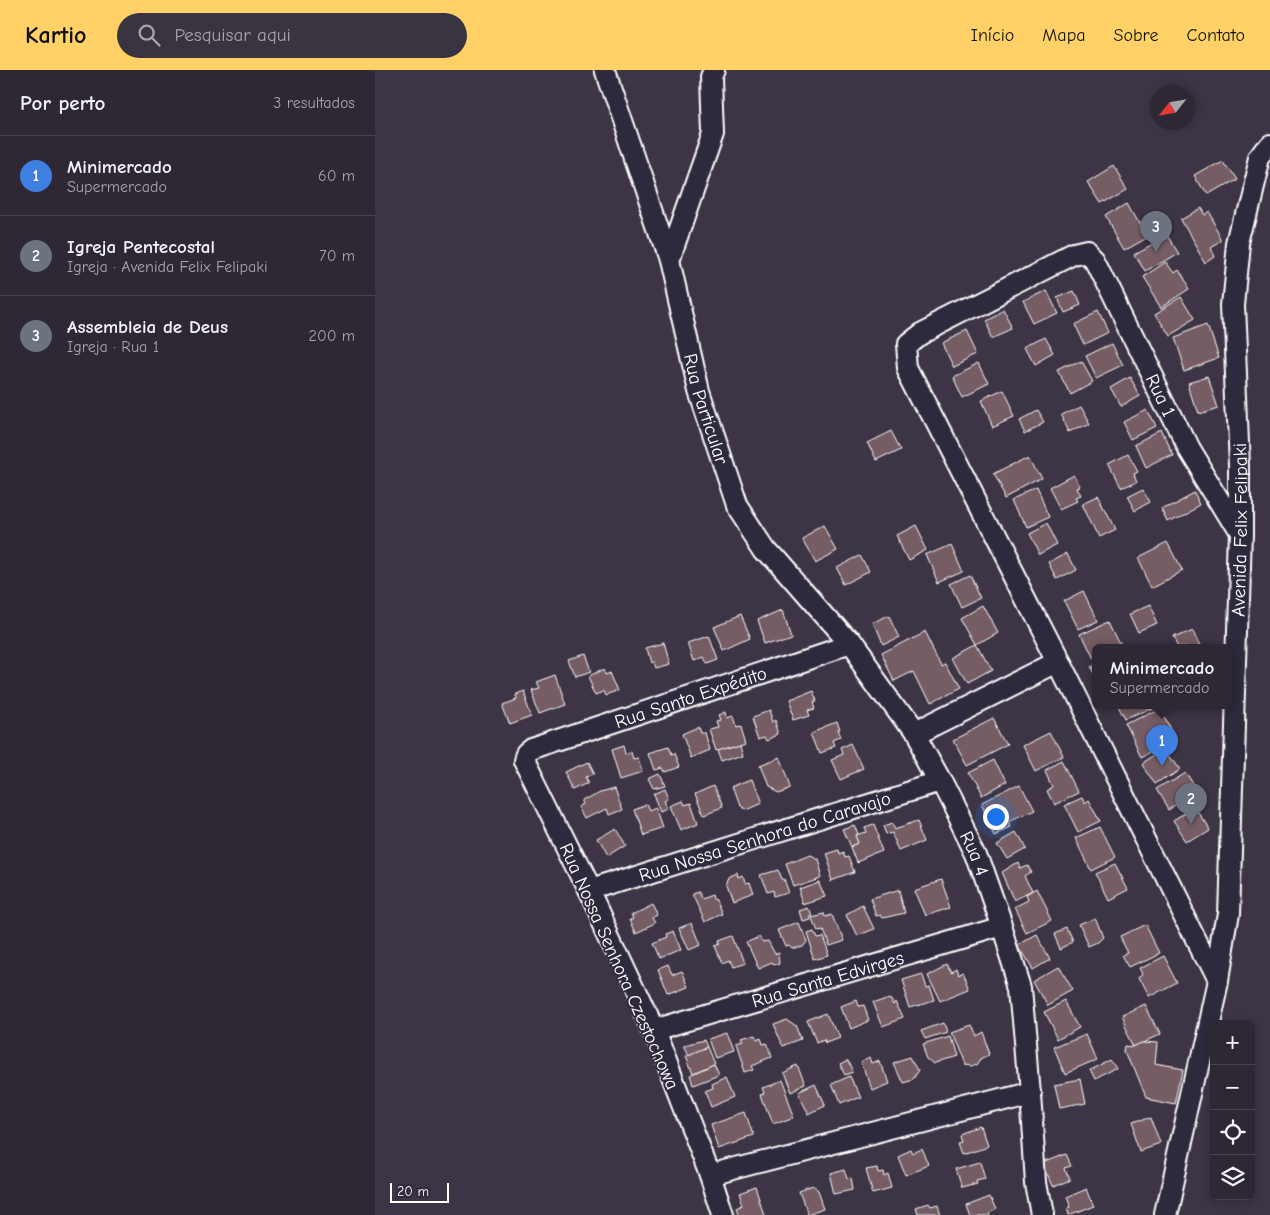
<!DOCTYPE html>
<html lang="pt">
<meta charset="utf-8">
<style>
body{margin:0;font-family:"Comic Neue",sans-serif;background:#3a3340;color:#f1f3f6}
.controls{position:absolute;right:15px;bottom:15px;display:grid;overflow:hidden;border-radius:8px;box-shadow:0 2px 8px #0003}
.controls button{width:45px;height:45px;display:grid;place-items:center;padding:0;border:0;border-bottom:1px solid #49444f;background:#2e2734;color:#f1f3f6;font:25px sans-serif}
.compass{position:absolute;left:775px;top:15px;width:45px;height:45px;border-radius:50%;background:#2e2734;box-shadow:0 2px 8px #0003;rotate:239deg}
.scale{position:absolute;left:15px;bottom:12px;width:59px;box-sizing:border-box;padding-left:5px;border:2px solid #fff;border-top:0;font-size:14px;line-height:18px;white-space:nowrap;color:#fff;-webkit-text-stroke:4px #2f2a3d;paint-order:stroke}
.you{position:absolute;left:620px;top:746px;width:18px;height:18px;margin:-12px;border:4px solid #fff;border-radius:50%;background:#1a73e8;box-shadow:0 0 0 8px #1a73e833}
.badge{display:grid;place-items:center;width:32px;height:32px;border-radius:50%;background:#ffd166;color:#fff;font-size:16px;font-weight:700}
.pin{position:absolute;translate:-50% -41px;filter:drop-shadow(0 1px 2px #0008)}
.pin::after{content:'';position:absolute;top:26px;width:18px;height:15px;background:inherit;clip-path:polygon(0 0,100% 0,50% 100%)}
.popup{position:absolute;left:717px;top:574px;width:140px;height:65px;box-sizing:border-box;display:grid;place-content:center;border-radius:8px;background:#2e2734;filter:drop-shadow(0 1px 4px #0005);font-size:16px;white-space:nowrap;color:#a7a5ac}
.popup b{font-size:19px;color:#f1f3f6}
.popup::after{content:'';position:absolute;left:50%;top:100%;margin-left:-10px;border:10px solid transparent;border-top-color:#2e2734}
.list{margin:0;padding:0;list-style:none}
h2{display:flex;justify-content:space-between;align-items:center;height:65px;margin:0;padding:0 20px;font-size:21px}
h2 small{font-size:16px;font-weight:400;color:#a7a5ac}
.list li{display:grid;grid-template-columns:32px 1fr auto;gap:15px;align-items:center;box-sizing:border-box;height:80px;padding:0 20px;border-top:1px solid #49444f}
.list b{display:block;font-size:19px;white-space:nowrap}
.list p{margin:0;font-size:16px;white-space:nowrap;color:#a7a5ac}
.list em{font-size:16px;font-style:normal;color:#a7a5ac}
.icon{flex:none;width:28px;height:28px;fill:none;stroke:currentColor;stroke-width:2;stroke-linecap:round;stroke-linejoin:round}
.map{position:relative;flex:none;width:895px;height:1145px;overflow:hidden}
header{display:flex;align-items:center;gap:30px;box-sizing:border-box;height:70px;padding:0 25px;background:#ffd166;color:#111}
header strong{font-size:24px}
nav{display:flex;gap:28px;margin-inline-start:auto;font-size:18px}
.search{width:350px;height:45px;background:#3a3340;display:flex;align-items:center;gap:12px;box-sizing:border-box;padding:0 18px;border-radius:28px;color:#a7a5ac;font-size:19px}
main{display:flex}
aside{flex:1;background:#2e2734}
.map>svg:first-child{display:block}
.building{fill:#745d63;stroke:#fff}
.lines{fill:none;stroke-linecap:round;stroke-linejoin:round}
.minor-casing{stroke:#fff;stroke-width:24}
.minor{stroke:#2f2a3d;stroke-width:20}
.labels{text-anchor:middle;stroke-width:4;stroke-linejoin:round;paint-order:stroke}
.street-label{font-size:19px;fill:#fff;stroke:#2f2a3d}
</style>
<header>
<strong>Kartio</strong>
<div class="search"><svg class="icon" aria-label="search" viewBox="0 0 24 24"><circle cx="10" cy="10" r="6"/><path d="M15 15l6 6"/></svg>Pesquisar aqui</div>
<nav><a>Início</a><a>Mapa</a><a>Sobre</a><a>Contato</a></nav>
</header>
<main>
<aside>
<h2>Por perto<small>3 resultados</small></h2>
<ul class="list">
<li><span class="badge" style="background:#3f7fe0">1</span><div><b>Minimercado</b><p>Supermercado</p></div><em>60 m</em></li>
<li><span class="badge" style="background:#6b7280">2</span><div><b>Igreja Pentecostal</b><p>Igreja · Avenida Felix Felipaki</p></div><em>70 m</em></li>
<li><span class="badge" style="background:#6b7280">3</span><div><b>Assembleia de Deus</b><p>Igreja · Rua 1</p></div><em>200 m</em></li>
</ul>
</aside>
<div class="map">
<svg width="895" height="1145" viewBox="0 0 895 1145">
<rect width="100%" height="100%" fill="#3d3445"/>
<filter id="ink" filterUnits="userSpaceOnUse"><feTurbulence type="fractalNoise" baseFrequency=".02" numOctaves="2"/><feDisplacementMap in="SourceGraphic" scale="10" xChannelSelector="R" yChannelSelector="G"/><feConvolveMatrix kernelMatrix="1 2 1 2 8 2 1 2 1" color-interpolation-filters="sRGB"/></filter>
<g filter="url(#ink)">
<g class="building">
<polygon points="848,90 860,109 831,126 820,106"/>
<polygon points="739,96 753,119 727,134 713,112"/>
<polygon points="754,133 772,165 749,178 731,147"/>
<polygon points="823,138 827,145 832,142 848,170 836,177 840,186 831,192 806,148"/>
<polygon points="791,164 802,182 770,201 759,182"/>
<polygon points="790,192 798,203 802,200 814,219 786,237 767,207"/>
<polygon points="671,221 682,243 659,254 648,232"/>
<polygon points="699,221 705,235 688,242 682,228"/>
<polygon points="806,227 820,250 793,266 779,243"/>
<polygon points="628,239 638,258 618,267 609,249"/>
<polygon points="723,242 733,263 708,275 698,254"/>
<polygon points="833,255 844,288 809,300 798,268"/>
<polygon points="592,261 603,284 577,296 566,273"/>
<polygon points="671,269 680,285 661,296 652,279"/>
<polygon points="737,273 748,295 721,308 710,286"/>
<polygon points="706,291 717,311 695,323 684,302"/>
<polygon points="604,293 614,314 587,327 577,306"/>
<polygon points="834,306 844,335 823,341 814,312"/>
<polygon points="755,308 765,326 746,337 736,319"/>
<polygon points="627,321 639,346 617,356 606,331"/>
<polygon points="704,335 714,353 695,363 686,344"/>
<polygon points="661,340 668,352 650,361 644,349"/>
<polygon points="773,340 782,358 758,370 749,352"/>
<polygon points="516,361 526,380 501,392 492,373"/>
<polygon points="787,363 797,385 771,398 761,376"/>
<polygon points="655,385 667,409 631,428 618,404"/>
<polygon points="753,385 762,401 758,403 761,411 746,418 734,395"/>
<polygon points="699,405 705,417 702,418 706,426 701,428 703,431 686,439 675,418"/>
<polygon points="768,418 776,432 760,441 752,426"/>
<polygon points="661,420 673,447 651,457 639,430"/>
<polygon points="820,420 826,433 793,451 787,438"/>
<polygon points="723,427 740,460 724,468 708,434"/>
<polygon points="671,453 682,475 663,485 652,463"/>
<polygon points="450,456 463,479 440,491 427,468"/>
<polygon points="541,456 553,480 534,490 522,466"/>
<polygon points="793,473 807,500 777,516 763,488"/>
<polygon points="577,474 589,501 564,512 552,485"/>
<polygon points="693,484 701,500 682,510 674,494"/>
<polygon points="487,485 496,502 471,515 462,498"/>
<polygon points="595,505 606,528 587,537 576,514"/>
<polygon points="709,521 723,550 703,559 689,531"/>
<polygon points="608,536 623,563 602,575 587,548"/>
<polygon points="773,536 782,555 764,563 755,544"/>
<polygon points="408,540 416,564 390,573 382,551"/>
<polygon points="365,546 375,569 349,581 339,557"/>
<polygon points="514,546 524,567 506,576 497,554"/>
<polygon points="735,550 747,575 742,577 721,577 721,587 716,589 704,564"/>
<polygon points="817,559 825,577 802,577 797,568"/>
<polygon points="550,562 566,594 570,592 584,619 555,634 539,601 519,611 506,585"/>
<polygon points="334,566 343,590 332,594 329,587 319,591 313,573"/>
<polygon points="288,573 294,594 279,598 277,592 274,593 270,578"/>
<polygon points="602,575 616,601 592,614 578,588"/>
<polygon points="208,586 214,602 200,607 194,591"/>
<polygon points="721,593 721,610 714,597"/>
<polygon points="230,598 232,603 237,601 245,620 231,625 229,620 221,623 213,606"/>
<polygon points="180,605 190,634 165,643 156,620 164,618 161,612"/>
<polygon points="148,621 157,645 135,653 127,633 141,628 140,624"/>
<polygon points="436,621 440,631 437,632 439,638 432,640 434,645 418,650 411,631"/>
<polygon points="743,635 784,635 751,650"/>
<polygon points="785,638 801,670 767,687 751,655"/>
<polygon points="394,640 398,652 401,650 406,664 394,669 392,665 385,667 378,646"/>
<polygon points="351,642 352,648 358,646 361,655 366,654 371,670 341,680 334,659 343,657 341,651 346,650 344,645"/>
<polygon points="619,648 633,674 592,695 578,669"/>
<polygon points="462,653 465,662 463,662 466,670 459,673 461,678 447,683 439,662"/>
<polygon points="323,657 325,663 330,663 335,680 316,688 307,664"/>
<polygon points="676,661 689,687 661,701 648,675"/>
<polygon points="365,672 368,683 347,690 343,679"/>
<polygon points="249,675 251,683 257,681 259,688 264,687 268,701 246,708 237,679"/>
<polygon points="478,675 489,699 466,709 457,690 469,685 467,680"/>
<polygon points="293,677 296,685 299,684 304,697 290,702 288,698 281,700 275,683"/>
<polygon points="791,678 805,699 782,714 768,693"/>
<polygon points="404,687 415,717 401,722 391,717 383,695"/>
<polygon points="618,690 630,715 606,728 593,703"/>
<polygon points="689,691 704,721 679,733 672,719 679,715 672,700"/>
<polygon points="212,692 218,704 211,707 214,713 200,720 191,702"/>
<polygon points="810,703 822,722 794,740 782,720"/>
<polygon points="285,704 290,716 279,719 274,709"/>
<polygon points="374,710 383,734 367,741 362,738 355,718"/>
<polygon points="338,716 347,738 329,745 320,724"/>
<polygon points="644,716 657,741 634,752 637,757 621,764 607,735"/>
<polygon points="239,717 247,739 234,744 232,738 212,748 206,737 211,734 209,730 225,721"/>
<polygon points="290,719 294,729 290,731 294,739 286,742 279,724"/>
<polygon points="707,726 710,732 714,729 726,751 703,762 689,734"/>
<polygon points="308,731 310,735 316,733 323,753 306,760 296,736"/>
<polygon points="270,734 273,741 281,738 288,758 266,765 257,739"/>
<polygon points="820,738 833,758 812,771 799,751"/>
<polygon points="544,750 552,770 526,781 518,762 511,764 508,755 517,752 520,758"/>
<polygon points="480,755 484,765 482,766 485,774 477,777 469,759"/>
<polygon points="498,755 509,783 483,793 477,777 485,774 482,766 491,763 489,758"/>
<polygon points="725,757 740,787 716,799 701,768"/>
<polygon points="240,759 250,776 231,788 221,770"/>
<polygon points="641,762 650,779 632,789 622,773"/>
<polygon points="462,779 463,783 468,781 470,787 474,786 480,802 458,810 449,783"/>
<polygon points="432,785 440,789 445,806 418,815 410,794"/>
<polygon points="643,793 645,798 652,795 656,802 650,806 658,823 640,832 627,803"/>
<polygon points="740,793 753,818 733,828 720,802"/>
<polygon points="403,800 407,810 409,809 414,823 400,827 399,822 393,824 386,805"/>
<polygon points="363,805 364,809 368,807 370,814 374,813 378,825 357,833 351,816 354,809"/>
<polygon points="566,809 576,837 550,845 539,818"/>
<polygon points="445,810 452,826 430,833 425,817"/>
<polygon points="523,820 529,843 507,848 505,845 501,846 495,829"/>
<polygon points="662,821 677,851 652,863 640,839 654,832 652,827"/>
<polygon points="323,822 326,829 337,825 338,829 341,830 347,844 330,852 317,824"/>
<polygon points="276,833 282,845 277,848 280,853 261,862 255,849 258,847 256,843"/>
<polygon points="434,836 437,843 434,843 435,847 428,849 425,839"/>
<polygon points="488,836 499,859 482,866 472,845"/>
<polygon points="449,842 450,846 457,844 467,870 451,875 445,858 441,859 436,845"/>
<polygon points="720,848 728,868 723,873 714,877 704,855"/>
<polygon points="424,852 431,870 427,875 417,878 414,875 411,876 404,860"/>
<polygon points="317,853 326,875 314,880 304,858"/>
<polygon points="770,855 784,883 755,897 748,885 753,883 745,867"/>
<polygon points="437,859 440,866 445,865 452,885 440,889 431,861"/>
<polygon points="692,859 698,872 686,878 680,864"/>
<polygon points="298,861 306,880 284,889 277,873 291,867 290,864"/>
<polygon points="662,865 675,888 658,898 644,875"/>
<polygon points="358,866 368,893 356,897 353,890 347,893 340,876 345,874 344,871"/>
<polygon points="384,866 387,872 393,871 400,884 404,882 405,893 399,895 397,892 383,898 371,872"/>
<polygon points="788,886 802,913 774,928 764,909 768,904 765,898"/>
<polygon points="572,894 576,902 581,899 583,905 588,903 595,919 565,931 552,904"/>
<polygon points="293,896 297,905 307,901 314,917 293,925 283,900"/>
<polygon points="683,896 698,921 673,935 659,910"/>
<polygon points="546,904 550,916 554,915 559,930 535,937 526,910"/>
<polygon points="512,927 517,928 520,934 522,931 530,949 508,957 498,932"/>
<polygon points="481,931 483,937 488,936 493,950 474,958 466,937"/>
<polygon points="691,931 705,957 683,969 669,942"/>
<polygon points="771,936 785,964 761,975 747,947"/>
<polygon points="453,944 463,968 450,973 449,970 442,973 433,952"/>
<polygon points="412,949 422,956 428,971 408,978 398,954"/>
<polygon points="568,953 571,962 550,969 546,961"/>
<polygon points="594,955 599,966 606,962 614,984 606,988 602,994 595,996 587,995 574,962"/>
<polygon points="352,963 359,982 340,988 333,969"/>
<polygon points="712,964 723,989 690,1003 679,977"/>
<polygon points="379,966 381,971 386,969 388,975 392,974 397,988 377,996 379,1000 370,1003 361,976 368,974 366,970"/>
<polygon points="573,966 579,987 560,993 553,987 548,974"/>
<polygon points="329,970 332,977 314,985 309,975"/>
<polygon points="769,971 783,972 781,995 808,1000 801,1033 771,1027 752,980 753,974 761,975"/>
<polygon points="332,977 339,994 318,1003 311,986"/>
<polygon points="538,986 545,1000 539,1009 528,1012 519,992"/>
<polygon points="496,988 498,994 505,991 512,1011 495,1018 486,992"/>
<polygon points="471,989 477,1002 469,1005 463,993"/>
<polygon points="737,989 743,999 719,1011 714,1001"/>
<polygon points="339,994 344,1005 318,1015 315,1005"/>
<polygon points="423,996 431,1016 415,1023 407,1003"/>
<polygon points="352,1007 360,1027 336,1037 330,1021 338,1018 337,1014"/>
<polygon points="474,1007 483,1027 464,1035 456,1015"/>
<polygon points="705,1009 710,1034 684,1039 679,1014"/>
<polygon points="405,1010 419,1046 398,1054 387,1024 390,1022 388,1017"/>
<polygon points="441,1015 450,1035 434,1043 424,1023"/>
<polygon points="371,1043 379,1067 344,1079 336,1055"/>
<polygon points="776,1047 786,1075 766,1082 756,1054"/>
<polygon points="606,1057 612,1075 589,1083 585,1072 589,1071 587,1064"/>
<polygon points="536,1079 538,1083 547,1079 554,1096 531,1105 523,1085"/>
<polygon points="692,1085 697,1096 691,1098 695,1108 678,1115 669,1094"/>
<polygon points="605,1092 610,1109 602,1111 603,1114 587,1118 581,1099"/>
<polygon points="502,1096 503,1101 508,1100 509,1105 513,1103 517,1118 498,1123 491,1098"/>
<polygon points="471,1099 474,1109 478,1108 480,1120 461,1124 456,1103"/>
<polygon points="382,1117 391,1144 388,1145 365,1145 362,1138 369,1135 365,1123"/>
<polygon points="711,1117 718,1135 693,1145 691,1138 694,1137 690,1126"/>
<polygon points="438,1118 444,1122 450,1139 432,1145 424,1123"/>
<polygon points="614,1125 620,1139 612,1143 613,1145 595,1145 591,1134"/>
<polygon points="553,1135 555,1138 562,1136 565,1145 543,1145 541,1139"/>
</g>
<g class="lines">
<g class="minor-casing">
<g id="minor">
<path id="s1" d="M230 0 294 190 324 321 362 435 391 479 474 574 539 664 565 711 601 783 627 857 646 916 655 1022 661 1112 667 1145"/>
<polyline points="294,190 338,64 336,7 339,0"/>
<polyline points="539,664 683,592"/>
<path id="s2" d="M214 821 565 711"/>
<path id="s3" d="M842 911 683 592 533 298 531 274 545 263 699 185 712 182 720 190 812 378 865 465"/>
<path id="s4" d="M279 960 627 857"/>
<polyline points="335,1105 655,1022"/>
<path id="s5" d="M348 1145 335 1105 279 960 214 821 149 690 151 684 156 680 474 574"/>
<path id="s6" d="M790 1145 842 911 853 844 865 465V396L858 234 864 173 885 87 895 73"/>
</g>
</g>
<use href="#minor" class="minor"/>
</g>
</g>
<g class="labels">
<g class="street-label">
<text dy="7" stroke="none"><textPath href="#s3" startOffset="1076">Rua 1</textPath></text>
<text dy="7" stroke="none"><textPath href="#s1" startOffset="354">Rua Particular</textPath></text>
<text dy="7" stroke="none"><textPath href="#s6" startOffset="692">Avenida Felix Felipaki</textPath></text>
<text dy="7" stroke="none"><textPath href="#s5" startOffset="678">Rua Santo Expédito</textPath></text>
<text dy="7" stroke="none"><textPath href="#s2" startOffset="184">Rua Nossa Senhora do Caravajo</textPath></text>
<text dy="7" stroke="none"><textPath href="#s1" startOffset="879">Rua 4</textPath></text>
<text transform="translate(245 896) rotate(66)" y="7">Rua Nossa Senhora Czestochowa</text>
<text dy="7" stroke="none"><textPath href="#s4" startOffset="181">Rua Santa Edvirges</textPath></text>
</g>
</g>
</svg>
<div class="controls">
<button>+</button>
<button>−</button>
<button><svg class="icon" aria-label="locate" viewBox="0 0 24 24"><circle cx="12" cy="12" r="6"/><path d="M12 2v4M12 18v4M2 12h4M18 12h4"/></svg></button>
<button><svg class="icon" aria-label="layers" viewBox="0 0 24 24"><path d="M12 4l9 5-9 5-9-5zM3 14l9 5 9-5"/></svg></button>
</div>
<svg class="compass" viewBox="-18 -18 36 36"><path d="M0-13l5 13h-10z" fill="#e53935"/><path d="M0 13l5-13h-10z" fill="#a7a5ac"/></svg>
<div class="scale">20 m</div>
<div class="you"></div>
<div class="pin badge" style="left:787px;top:696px;background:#3f7fe0">1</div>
<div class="popup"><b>Minimercado</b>Supermercado</div>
<div class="pin badge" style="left:816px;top:754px;background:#6b7280">2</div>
<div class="pin badge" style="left:781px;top:182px;background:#6b7280">3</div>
</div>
</main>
